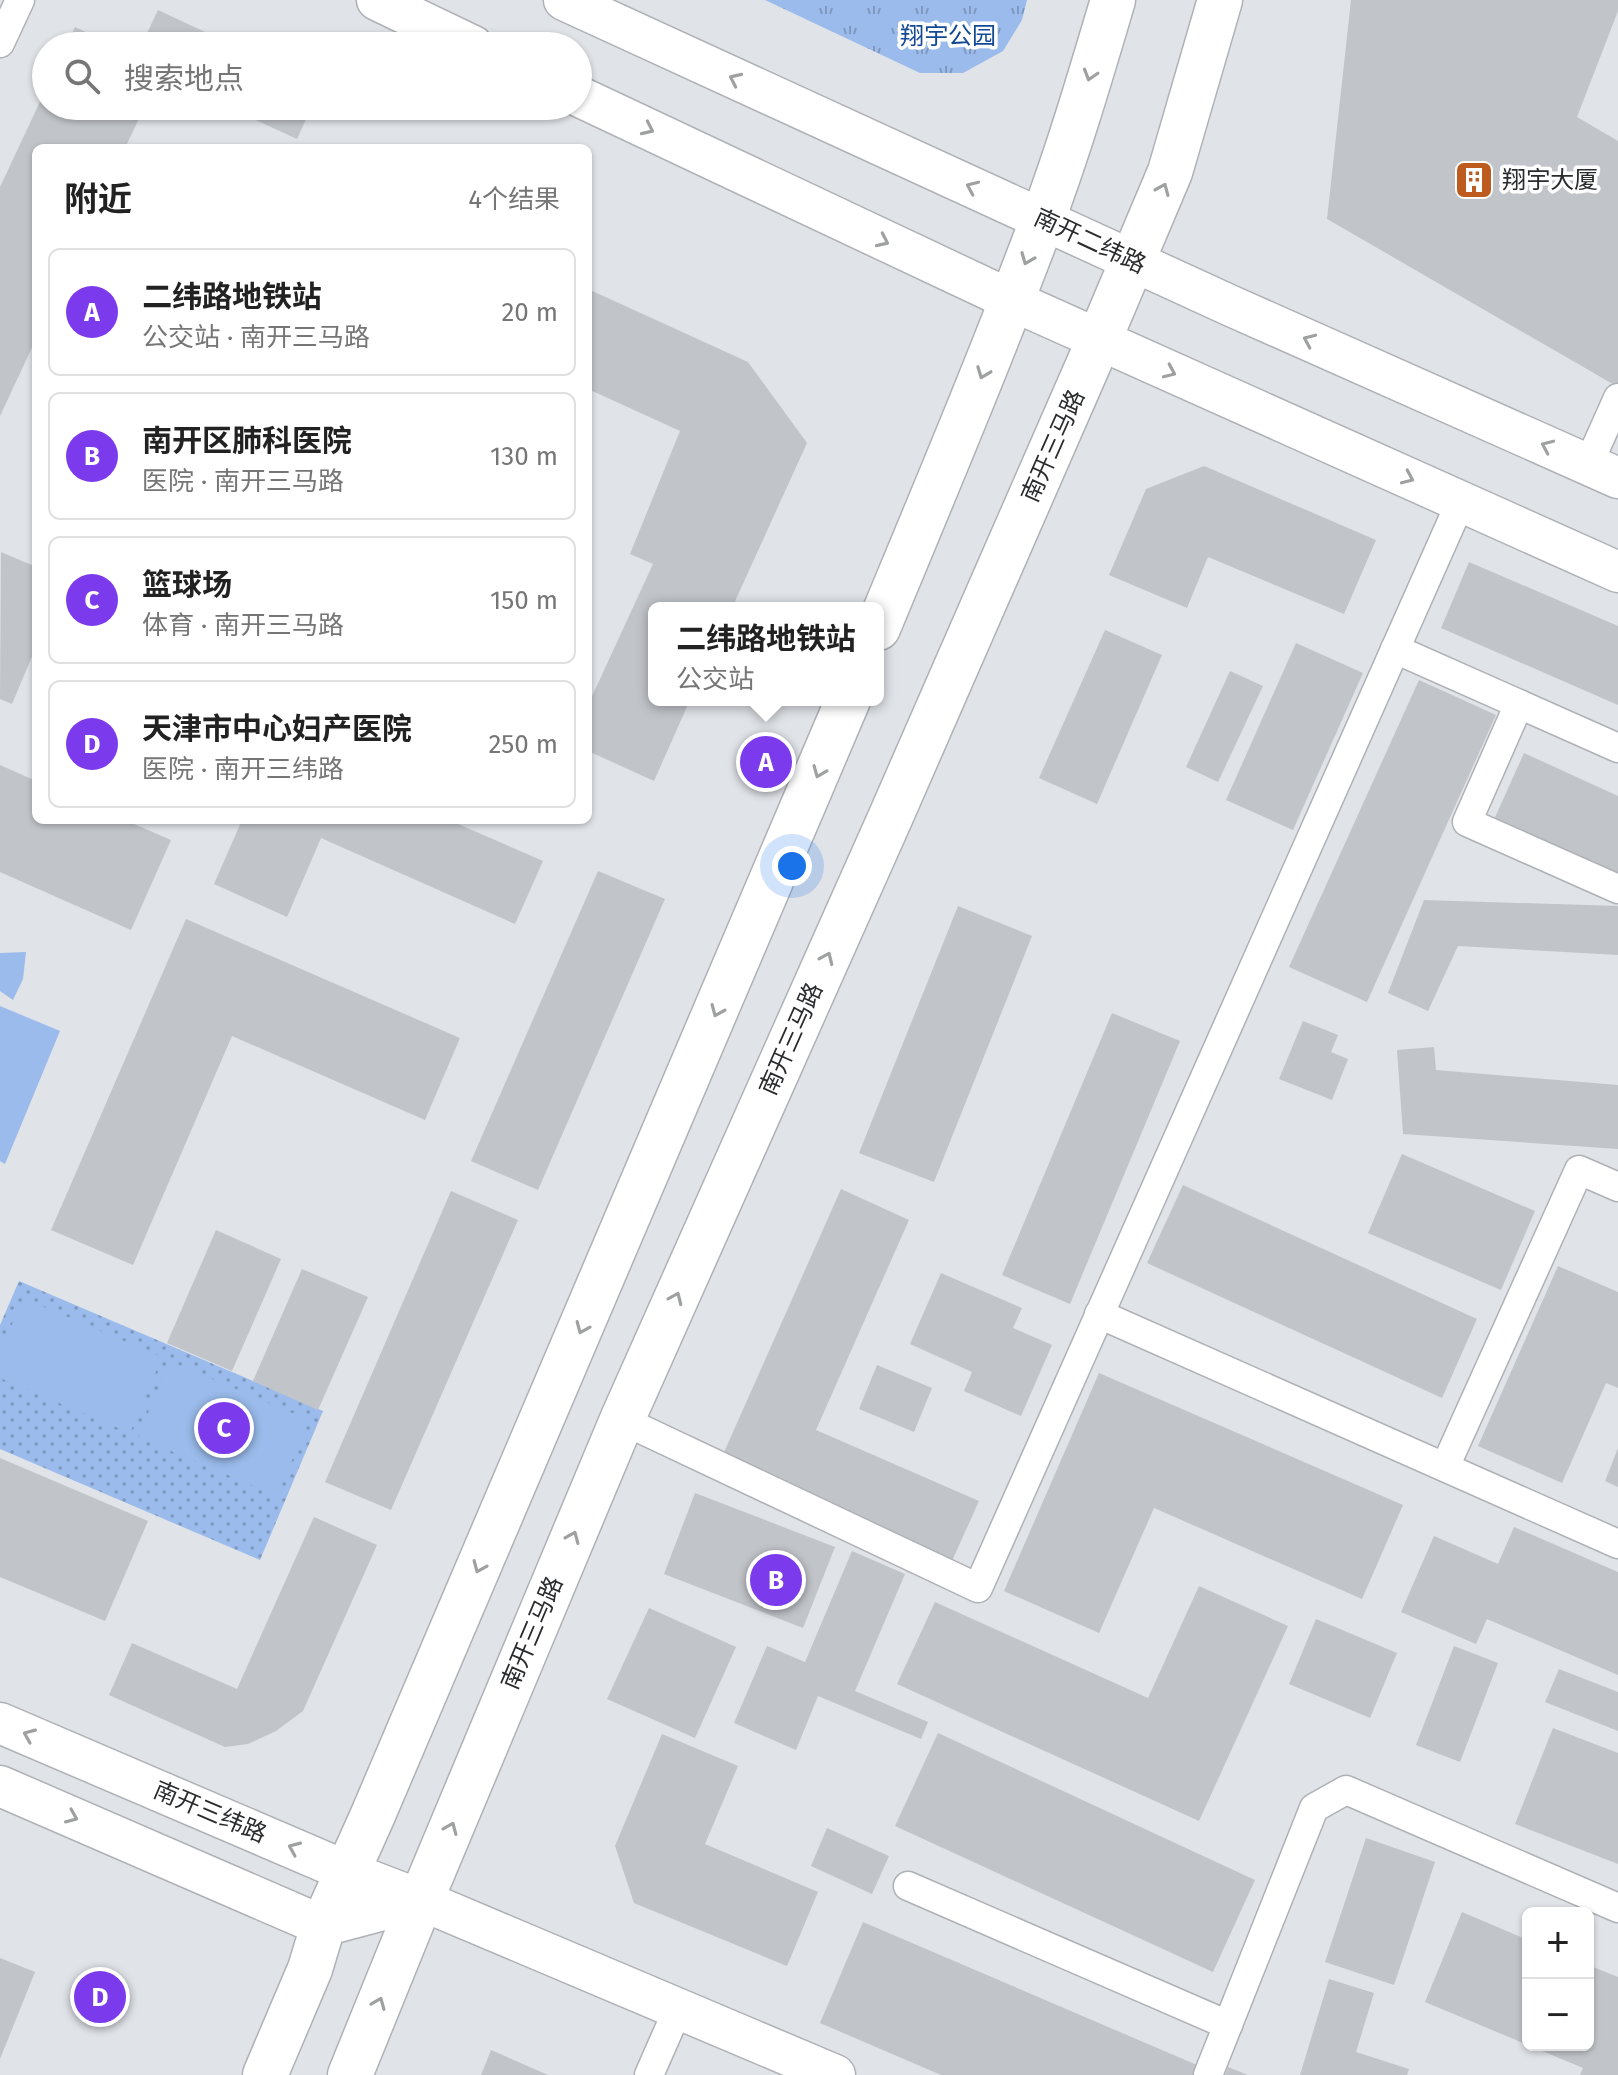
<!DOCTYPE html>
<html lang="zh">
<meta charset="utf-8">
<style>
body{margin:0;font-family:"Fira Sans","Noto Sans SC",sans-serif;background:#f2f2f2;color:#222}
.controls{position:absolute;right:24px;bottom:24px;display:grid;overflow:hidden;border-radius:12px;box-shadow:0 2px 6px #0004}
.controls button{width:72px;height:72px;display:grid;place-items:center;padding:0;border:0;border-bottom:2px solid #e0e0e0;background:#fff;color:#222;font:40px sans-serif}
.you{position:absolute;left:792px;top:866px;width:28px;height:28px;margin:-20px;border:6px solid #fff;border-radius:50%;background:#1a73e8;box-shadow:0 0 0 12px #1a73e833}
.badge{display:grid;place-items:center;width:52px;height:52px;border-radius:50%;background:#7c3aed;color:#fff;font-size:26px;font-weight:700}
.pin{position:absolute;translate:-50% -50%;border:4px solid #fff;box-shadow:0 2px 8px #0006}
.popup{position:absolute;left:648px;top:602px;width:236px;height:104px;box-sizing:border-box;display:grid;place-content:center;border-radius:12px;background:#fff;filter:drop-shadow(0 2px 6px #0005);font-size:26px;white-space:nowrap;color:#767676}
.popup b{font-size:30px;color:#222}
.popup::after{content:'';position:absolute;left:50%;top:100%;margin-left:-16px;border:16px solid transparent;border-top-color:#fff}
.list{margin:0;padding:0;list-style:none}
h2{display:flex;justify-content:space-between;align-items:center;height:104px;margin:0;padding:0 32px;font-size:34px}
h2 small{font-size:26px;font-weight:400;color:#767676}
.list li{display:grid;grid-template-columns:52px 1fr auto;gap:24px;align-items:center;box-sizing:border-box;height:128px;margin:0 16px 16px;padding:0 16px;border:2px solid #e0e0e0;border-radius:12px}
.list b{display:block;font-size:30px;white-space:nowrap}
.list p{margin:0;font-size:26px;white-space:nowrap;color:#767676}
.list em{font-size:26px;font-style:normal;color:#767676}
.icon{flex:none;width:44px;height:44px;fill:none;stroke:currentColor;stroke-width:2;stroke-linecap:round;stroke-linejoin:round}
.map{position:relative;flex:none;width:1618px;height:2075px;overflow:hidden}
.search{position:absolute;background:#fff;box-shadow:0 2px 6px #0004;left:32px;top:32px;width:560px;height:88px;display:flex;align-items:center;gap:20px;box-sizing:border-box;padding:0 28px;border-radius:44px;color:#767676;font-size:30px}
.panel{position:absolute;background:#fff;box-shadow:0 2px 6px #0004;left:32px;top:144px;width:560px;height:680px;border-radius:12px}
.map>svg:first-child{display:block}
.grass{fill:url(#grass-dots)}
.park{fill:url(#park-tufts)}
.pitch{fill:#9abbeb}
.building{fill:#c1c4c9}
.lines{fill:none;stroke-linecap:round;stroke-linejoin:round}
.street-casing{stroke:#aeb1b6;stroke-width:31}
.secondary-casing{stroke:#aeb1b6;stroke-width:43}
.primary-casing{stroke:#aeb1b6;stroke-width:47}
.street{stroke:#fff;stroke-width:28}
.secondary{stroke:#fff;stroke-width:40}
.primary{stroke:#fff;stroke-width:44}
.oneway{stroke:#9fa0a0}
.labels{text-anchor:middle;stroke-width:7;stroke-linejoin:round;paint-order:stroke}
.park-label{font-size:24px;fill:#134994;stroke:#fff}
.poi-label{font-size:24px;fill:#2a2b2d;stroke:#fff;text-anchor:start}
.street-label{font-size:24px;fill:#2a2b2d;stroke:#fff}
</style>
<div class="map">
<svg width="1618" height="2075" viewBox="0 0 1618 2075">
<defs>
<pattern id="grass-dots" width="8" height="8" patternUnits="userSpaceOnUse" patternTransform="scale(2)"><rect width="8" height="8" fill="#9abbeb"/><path d="M2 2h.1M6 6h.1" fill="none" stroke="#7e98bf" stroke-width="1.8" stroke-linecap="round"/></pattern>
<pattern id="park-tufts" width="24" height="20" patternUnits="userSpaceOnUse" patternTransform="scale(2)"><rect width="24" height="20" fill="#9abbeb"/><path d="M3 7l-1-3M5 7V3M7 7l1-3M15 17l-1-3M17 17v-4M19 17l1-3" fill="none" stroke="#7e98bf"/></pattern>
</defs>
<rect width="100%" height="100%" fill="#e0e3e8"/>
<polygon class="grass" points="19,1281 323,1411 260,1560 0,1449 0,1325"/>
<polygon class="park" points="765,0 1027,0 1022,20 1003,51 963,73 920,73"/>
<g class="pitch">
<polygon points="26,952 23,979 13,1000 0,991 0,953"/>
<polygon points="0,1006 60,1031 5,1164 0,1161"/>
<polygon points="23,1298 162,1357 130,1433 0,1378 0,1353"/>
<polygon points="170,1361 309,1420 277,1496 138,1437"/>
</g>
<g class="building">
<polygon points="1351,0 1618,0 1618,11 1577,117 1618,141 1618,387 1327,219"/>
<polygon points="158,10 235,46 141,46"/>
<polygon points="75,27 116,46 66,46"/>
<polygon points="46,89 46,106 145,106 125,148 36,148 36,339 0,416 0,187"/>
<polygon points="225,106 312,106 297,139"/>
<polygon points="588,289 748,362 807,443 732,608 654,608 654,700 690,700 654,781 588,751 588,705 653,564 630,554 680,431 588,389"/>
<polygon points="1204,466 1376,540 1344,614 1208,557 1187,608 1109,575 1146,489"/>
<polygon points="1,552 36,567 36,647 12,704 0,699"/>
<polygon points="1469,562 1618,626 1618,705 1441,628"/>
<polygon points="1105,630 1162,655 1097,804 1039,778"/>
<polygon points="1296,643 1363,673 1293,830 1226,800"/>
<polygon points="1230,671 1263,686 1218,782 1186,767"/>
<polygon points="1419,680 1496,715 1367,1002 1289,967"/>
<polygon points="1524,753 1618,796 1618,882 1492,824"/>
<polygon points="0,765 36,781 36,820 125,820 171,840 131,930 0,872"/>
<polygon points="242,820 449,820 543,861 515,924 321,838 287,917 214,884"/>
<polygon points="598,871 665,899 538,1190 471,1161"/>
<polygon points="1424,900 1618,906 1618,955 1458,946 1428,1011 1388,993"/>
<polygon points="958,906 1032,936 934,1182 859,1153"/>
<polygon points="186,919 460,1038 425,1120 232,1036 133,1265 51,1230"/>
<polygon points="1112,1013 1180,1041 1070,1304 1002,1275"/>
<polygon points="1303,1021 1338,1035 1331,1052 1348,1059 1332,1100 1279,1079"/>
<polygon points="1434,1047 1436,1070 1618,1085 1618,1149 1403,1134 1397,1050"/>
<polygon points="1402,1154 1535,1211 1501,1290 1368,1233"/>
<polygon points="1183,1185 1477,1319 1442,1398 1147,1263"/>
<polygon points="841,1189 909,1220 816,1430 979,1501 952,1561 721,1459"/>
<polygon points="451,1191 518,1220 391,1510 325,1482"/>
<polygon points="216,1230 281,1259 232,1371 167,1343"/>
<polygon points="1558,1266 1618,1292 1618,1388 1606,1383 1562,1483 1478,1446"/>
<polygon points="302,1269 368,1297 318,1410 253,1381"/>
<polygon points="941,1273 1022,1308 1013,1328 1052,1345 1021,1416 964,1391 972,1372 910,1344"/>
<polygon points="877,1365 932,1388 914,1432 859,1409"/>
<polygon points="1099,1373 1403,1505 1362,1599 1154,1508 1099,1633 1004,1591"/>
<polygon points="1618,1448 1618,1487 1605,1481"/>
<polygon points="0,1458 148,1521 105,1621 0,1577"/>
<polygon points="695,1493 835,1547 803,1628 664,1574"/>
<polygon points="314,1517 377,1545 303,1711 276,1731 248,1744 225,1747 109,1695 132,1643 237,1689"/>
<polygon points="1514,1527 1618,1572 1618,1675 1487,1619 1476,1644 1401,1612 1434,1536 1498,1564"/>
<polygon points="852,1551 905,1574 855,1691 928,1722 921,1739 818,1696 796,1750 734,1723 767,1646 805,1662"/>
<polygon points="1199,1586 1288,1626 1199,1821 897,1684 935,1602 1148,1698"/>
<polygon points="649,1608 736,1647 695,1738 607,1699"/>
<polygon points="1316,1619 1397,1653 1370,1718 1289,1684"/>
<polygon points="1454,1646 1498,1663 1460,1762 1416,1745"/>
<polygon points="1559,1669 1618,1692 1618,1731 1545,1702"/>
<polygon points="1553,1728 1618,1753 1618,1864 1515,1824"/>
<polygon points="938,1733 1255,1880 1213,1972 895,1826"/>
<polygon points="662,1734 738,1766 705,1844 818,1892 787,1966 634,1903 615,1846"/>
<polygon points="827,1828 889,1856 872,1894 811,1866"/>
<polygon points="1366,1838 1435,1862 1394,1985 1325,1962"/>
<polygon points="1462,1912 1528,1940 1528,2045 1425,2002"/>
<polygon points="863,1922 1204,2068 1201,2075 941,2075 820,2023"/>
<polygon points="0,1958 35,1972 0,2059"/>
<polygon points="1588,1965 1618,1977 1618,2075 1580,2075 1583,2068 1528,2045 1588,2045"/>
<polygon points="1329,1979 1374,1993 1356,2052 1409,2069 1407,2075 1300,2075"/>
<polygon points="491,2050 548,2075 481,2075"/>
<polygon points="1228,2067 1248,2075 1225,2075"/>
</g>
<g class="lines">
<g class="street-casing">
<g id="street">
<polyline points="0,43 20,0"/>
<polyline points="1588,465 1618,398"/>
<polyline points="1395,649 1618,748"/>
<polyline points="1519,704 1467,822 1618,889"/>
<polyline points="1099,1314 1618,1544"/>
<polyline points="622,1420 978,1588 1461,501"/>
<polyline points="1445,1467 1579,1170 1618,1187"/>
<polyline points="908,1886 1228,2025"/>
<polyline points="649,2075 678,2009"/>
<polyline points="1208,2075 1314,1808 1346,1790 1618,1908"/>
</g>
</g>
<g class="secondary-casing">
<g id="secondary">
<polyline points="377,0 473,46"/>
<polyline points="564,0 1229,305 1618,478"/>
<polyline points="578,96 1011,300 1618,572"/>
<polyline points="0,1723 348,1872 421,1900 323,1926 0,1786"/>
<polyline points="421,1900 835,2075"/>
</g>
</g>
<g class="primary-casing">
<g id="primary">
<path d="M878 628C934 493 991 358 1042 221 1069 149 1091 74 1113 0"/>
<polyline points="265,2075 310,1969 323,1926 372,1817 848,700"/>
<polyline points="350,2075 421,1900 622,1420 891,816 1099,340 1170,172 1220,0"/>
</g>
</g>
<use href="#street" class="street"/>
<use href="#secondary" class="secondary"/>
<use href="#primary" class="primary"/>
</g>
<defs><path id="oneway-chevron" d="M-2-3.5L2.5 0L-2 3.5" fill="none" stroke-width="1.6" stroke-linecap="round" stroke-linejoin="round" transform="scale(2)"/></defs>
<g class="oneway">
<use href="#oneway-chevron" transform="translate(1090 75) rotate(107)"/>
<use href="#oneway-chevron" transform="translate(735 79) rotate(-155)"/>
<use href="#oneway-chevron" transform="translate(648 129) rotate(25)"/>
<use href="#oneway-chevron" transform="translate(972 187) rotate(-156)"/>
<use href="#oneway-chevron" transform="translate(1163 189) rotate(-67)"/>
<use href="#oneway-chevron" transform="translate(883 241) rotate(25)"/>
<use href="#oneway-chevron" transform="translate(1027 259) rotate(112)"/>
<use href="#oneway-chevron" transform="translate(1309 340) rotate(-156)"/>
<use href="#oneway-chevron" transform="translate(1170 372) rotate(24)"/>
<use href="#oneway-chevron" transform="translate(983 373) rotate(111)"/>
<use href="#oneway-chevron" transform="translate(1547 446) rotate(-156)"/>
<use href="#oneway-chevron" transform="translate(1408 478) rotate(24)"/>
<use href="#oneway-chevron" transform="translate(819 772) rotate(112)"/>
<use href="#oneway-chevron" transform="translate(827 958) rotate(-66)"/>
<use href="#oneway-chevron" transform="translate(717 1011) rotate(113)"/>
<use href="#oneway-chevron" transform="translate(676 1298) rotate(-66)"/>
<use href="#oneway-chevron" transform="translate(582 1328) rotate(113)"/>
<use href="#oneway-chevron" transform="translate(573 1537) rotate(-67)"/>
<use href="#oneway-chevron" transform="translate(479 1567) rotate(113)"/>
<use href="#oneway-chevron" transform="translate(29 1735) rotate(-157)"/>
<use href="#oneway-chevron" transform="translate(72 1817) rotate(23)"/>
<use href="#oneway-chevron" transform="translate(451 1828) rotate(-67)"/>
<use href="#oneway-chevron" transform="translate(294 1848) rotate(-157)"/>
<use href="#oneway-chevron" transform="translate(379 2003) rotate(-68)"/>
</g>
<defs>
<g id="building-square" transform="scale(2)"><rect x="-9" y="-9" width="18" height="18" rx="4" fill="#be5c1f" stroke="#fff"/><path d="M-4-6H4V6H1V3H-1V6H-4ZM-2.5-4.3h1.7v1.8h-1.7ZM.8-4.3h1.7v1.8H.8ZM-2.5-1h1.7V.8h-1.7ZM.8-1h1.7V.8H.8Z" fill="#fff"/></g>
</defs>
<g fill-rule="evenodd">
<use href="#building-square" x="1474" y="180"/>
</g>
<g class="labels">
<g class="park-label">
<text x="948" y="44">翔宇公园</text>
</g>
<g class="poi-label">
<text x="1502" y="188">翔宇大厦</text>
</g>
<g class="street-label">
<text transform="translate(1090 241) rotate(25)" y="8">南开二纬路</text>
<text transform="translate(1053 446) rotate(-66)" y="8">南开三马路</text>
<text transform="translate(791 1039) rotate(-66)" y="8">南开三马路</text>
<text transform="translate(532 1633) rotate(-67)" y="8">南开三马路</text>
<text transform="translate(210 1812) rotate(23)" y="8">南开三纬路</text>
</g>
</g>
</svg>
<div class="controls">
<button>+</button>
<button>−</button>
</div>
<div class="you"></div>
<div class="pin badge" style="left:766px;top:762px">A</div>
<div class="popup"><b>二纬路地铁站</b>公交站</div>
<div class="pin badge" style="left:776px;top:1580px">B</div>
<div class="pin badge" style="left:224px;top:1428px">C</div>
<div class="pin badge" style="left:100px;top:1997px">D</div>
<div class="search"><svg class="icon" aria-label="search" viewBox="0 0 24 24"><circle cx="10" cy="10" r="6"/><path d="M15 15l6 6"/></svg>搜索地点</div>
<section class="panel">
<h2>附近<small>4个结果</small></h2>
<ul class="list">
<li><span class="badge">A</span><div><b>二纬路地铁站</b><p>公交站 · 南开三马路</p></div><em>20 m</em></li>
<li><span class="badge">B</span><div><b>南开区肺科医院</b><p>医院 · 南开三马路</p></div><em>130 m</em></li>
<li><span class="badge">C</span><div><b>篮球场</b><p>体育 · 南开三马路</p></div><em>150 m</em></li>
<li><span class="badge">D</span><div><b>天津市中心妇产医院</b><p>医院 · 南开三纬路</p></div><em>250 m</em></li>
</ul>
</section>
</div>
